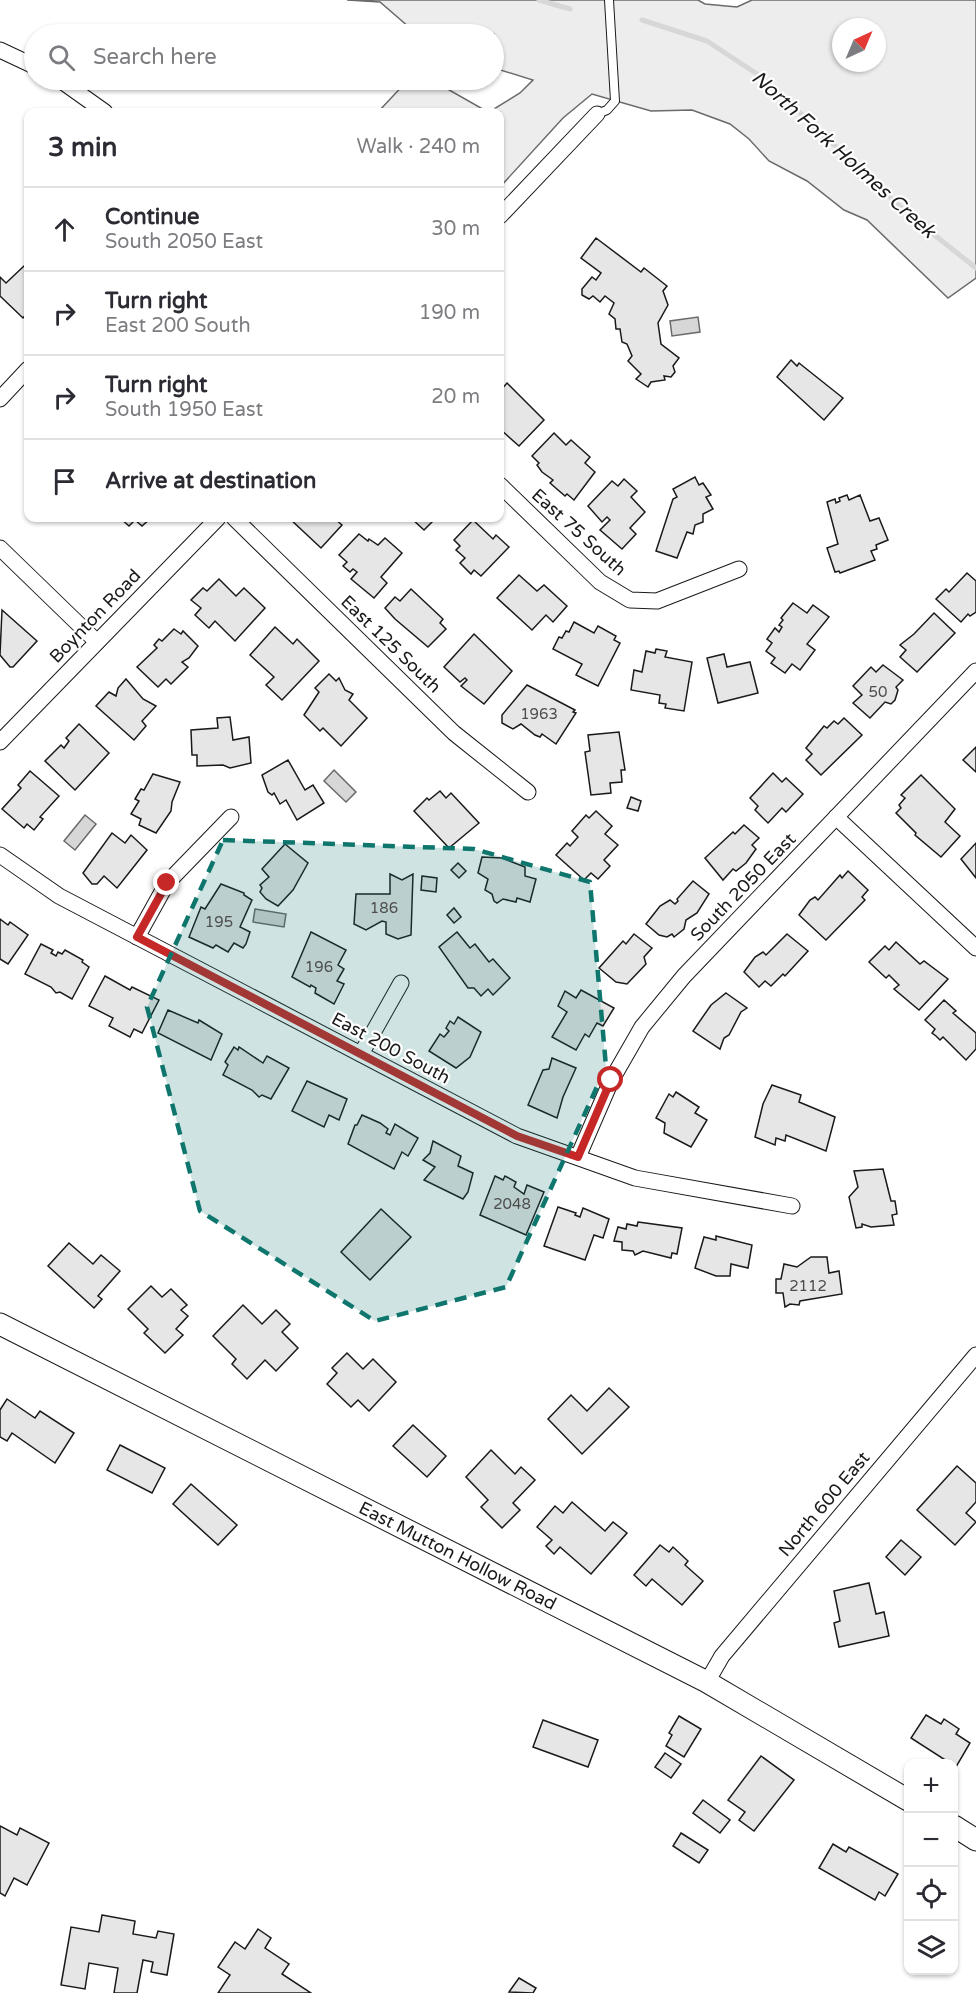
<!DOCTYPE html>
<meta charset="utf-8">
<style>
body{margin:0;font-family:"Varela Round",sans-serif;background:#f2f2f3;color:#2b2b33}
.controls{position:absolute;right:18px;bottom:18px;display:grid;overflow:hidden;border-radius:12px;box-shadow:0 2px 4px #0004}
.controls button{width:54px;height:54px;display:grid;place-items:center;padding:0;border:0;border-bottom:2px solid #e1e1e2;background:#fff;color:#2b2b33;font:30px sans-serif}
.compass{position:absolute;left:832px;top:18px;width:54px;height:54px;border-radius:50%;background:#fff;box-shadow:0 2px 4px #0004;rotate:44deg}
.stop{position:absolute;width:18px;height:18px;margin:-14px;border:4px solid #c62828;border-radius:50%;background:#fff}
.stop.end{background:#c62828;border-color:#fff;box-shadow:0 2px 6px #0008}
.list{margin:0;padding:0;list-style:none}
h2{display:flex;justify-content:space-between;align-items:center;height:78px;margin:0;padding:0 24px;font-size:26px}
h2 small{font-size:20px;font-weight:400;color:#7c7c81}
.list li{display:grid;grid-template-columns:39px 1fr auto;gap:18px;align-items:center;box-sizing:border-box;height:84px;padding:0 24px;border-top:2px solid #e1e1e2}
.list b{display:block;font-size:22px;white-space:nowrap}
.list p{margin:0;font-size:20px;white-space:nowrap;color:#7c7c81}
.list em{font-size:20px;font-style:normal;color:#7c7c81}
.icon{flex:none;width:33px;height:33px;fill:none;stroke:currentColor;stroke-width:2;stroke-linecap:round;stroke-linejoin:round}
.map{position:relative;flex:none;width:976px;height:1993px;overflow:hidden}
.search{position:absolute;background:#fff;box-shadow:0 2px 4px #0004;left:24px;top:24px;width:480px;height:66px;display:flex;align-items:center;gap:15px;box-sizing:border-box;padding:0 21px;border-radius:33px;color:#7c7c81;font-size:22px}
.panel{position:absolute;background:#fff;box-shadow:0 2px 4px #0004;left:24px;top:108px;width:480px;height:414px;border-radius:12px}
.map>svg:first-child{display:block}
.built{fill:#ededed;stroke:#6a6a6a;stroke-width:1.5;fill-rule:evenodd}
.water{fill:#d7d7d7;stroke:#6a6a6a;stroke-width:1.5}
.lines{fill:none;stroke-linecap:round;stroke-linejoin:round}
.stream{stroke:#d7d7d7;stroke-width:5}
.building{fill:#e6e6e6;stroke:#1a1a1a;stroke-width:1.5}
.lane-casing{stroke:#1a1a1a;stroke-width:10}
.street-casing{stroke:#1a1a1a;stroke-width:17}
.secondary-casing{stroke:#1a1a1a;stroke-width:23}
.lane{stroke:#fff;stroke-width:8}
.street{stroke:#fff;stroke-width:15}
.secondary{stroke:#fff;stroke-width:21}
.route{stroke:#c62828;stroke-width:8}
.marked{fill:#0f766e;fill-opacity:0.2;stroke:#0f766e;stroke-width:4.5;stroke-dasharray:12 8;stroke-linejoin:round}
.labels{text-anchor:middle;stroke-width:4.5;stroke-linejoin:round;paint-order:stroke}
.number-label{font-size:15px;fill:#4d4d4d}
.street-label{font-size:18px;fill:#1a1a1a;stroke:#fff}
.water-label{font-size:20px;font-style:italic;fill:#1a1a1a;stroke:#fff}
</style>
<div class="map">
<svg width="976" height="1993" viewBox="0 0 976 1993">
<rect width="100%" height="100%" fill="#fff"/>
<g class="built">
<path d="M347 0H698L705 4 737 7 752 0H976V278L948 298 867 220 844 210 807 181 769 161 749 139 730 124 692 110 651 111 592 94 563 118 500 187V112H489L520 93 533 80 494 68V34H417L380 2ZM841 27H877V63H841Z"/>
<polygon points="408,80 444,87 488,112 378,112"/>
</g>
<g class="water">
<polygon points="698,317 700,332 672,336 670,321"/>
<polygon points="334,770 356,792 346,802 324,781"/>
<polygon points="85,815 96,824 75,850 64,841"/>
<polygon points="255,909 286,914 284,927 253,922"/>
</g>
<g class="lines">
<g class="stream">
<polyline points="539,0 570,9"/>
<polyline points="642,20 707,41 763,78 908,214 976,268"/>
</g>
</g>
<g class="building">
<polygon points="596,238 641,272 644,268 667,286 663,291 668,305 658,323 661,344 679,358 673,366 675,372 671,377 664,376 665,380 651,382 648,387 636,379 641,374 628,361 632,356 627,344 622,342 620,329 616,329 615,319 609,314 614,303 605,296 600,302 593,296 589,299 582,295 582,289 592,277 596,280 601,273 581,258"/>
<polygon points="24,266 28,270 28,312 23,318 0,296 0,277 6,283"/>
<polygon points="791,360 797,366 799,363 843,398 824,420 777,377"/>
<polygon points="507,383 544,420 519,446 500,429 500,391"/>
<polygon points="554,433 566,445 571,440 590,457 585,463 595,472 574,500 567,494 565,496 550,483 553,480 542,472 537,465 539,463 532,456"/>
<polygon points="695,477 699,485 703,483 711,495 706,497 713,509 703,514 703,522 695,525 693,534 687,532 677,558 656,551 673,499 677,497 673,489"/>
<polygon points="624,479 637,491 631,497 645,512 630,528 636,534 622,549 600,530 610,520 607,517 602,522 588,506 612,481 618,486"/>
<polygon points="847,495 849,500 860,495 870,521 879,518 888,540 876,545 877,549 871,551 875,560 840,573 839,571 835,572 827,548 838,544 827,502 835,499 836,503 840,501 839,498"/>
<polygon points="120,518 151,518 142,526 135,520 129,526"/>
<polygon points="289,518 334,518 342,525 321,548"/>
<polygon points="411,518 436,518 424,530"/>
<polygon points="473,520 493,539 496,535 509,547 481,576 474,570 471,574 460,563 465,558 456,550 460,546 454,540"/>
<polygon points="359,534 368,541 369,539 378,545 385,538 402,553 381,577 387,583 374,598 351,579 357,572 353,569 350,572 343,566 347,562 339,555"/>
<polygon points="967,573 976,581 976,612 970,616 968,614 961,622 936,599 946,589 949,592"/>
<polygon points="519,575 537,591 544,585 567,606 553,622 546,615 532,630 497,598"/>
<polygon points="219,579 236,596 244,588 265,608 235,641 215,621 209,628 195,615 201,608 191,600 203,588 207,591"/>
<polygon points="411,589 443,619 440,623 446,629 428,647 395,619 385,608 395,597 400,601"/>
<polygon points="793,603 807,613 813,605 829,617 807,644 815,650 800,670 792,664 785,673 771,663 775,658 766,651 772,643 767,639 775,628 779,632 782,627 779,625 783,620 781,618"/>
<polygon points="2,610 37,641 13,667 10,667 0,655"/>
<polygon points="934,613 955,633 917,672 900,657 906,650 900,645 914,634"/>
<polygon points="574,622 594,633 598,626 616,636 614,640 620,643 598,686 576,675 582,664 553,649 559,637 562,638 566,631 569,632"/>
<polygon points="275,627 293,644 297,639 319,661 282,700 266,685 274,677 250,655"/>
<polygon points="174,629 181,634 183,631 198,646 189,658 182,662 188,667 171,684 166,679 158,687 137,667 157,648 154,645 159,639 162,641"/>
<polygon points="474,634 512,671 484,704 461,686 467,680 465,678 460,682 444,667"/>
<polygon points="656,649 667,651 665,657 692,662 684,711 665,708 666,704 659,703 660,695 631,690 634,670 642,672 646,651 655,653"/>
<polygon points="724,654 727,667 750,662 758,693 718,703 707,658"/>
<polygon points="883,665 903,680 896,687 898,690 895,700 891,704 885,702 870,718 853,703 862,695 853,686 871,667 876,672"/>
<polygon points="329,674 336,681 339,678 345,690 353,694 349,700 367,718 341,746 323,728 320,731 304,715 319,692 315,688"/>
<polygon points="126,679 143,699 156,706 142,721 146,726 134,740 96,706 109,692 116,696 118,688"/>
<polygon points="527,685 575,710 573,712 576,713 556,744 542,734 540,737 535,735 521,724 513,729 502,723 502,715"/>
<polygon points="230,717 233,740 249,737 251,763 230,768 223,765 197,766 197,755 192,755 191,730 218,728 217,718"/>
<polygon points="844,718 862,735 821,775 806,760 812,754 806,748 824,726 827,728 834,721 838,724"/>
<polygon points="79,724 109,753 75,790 45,761 61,745 64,748 69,741 66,738"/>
<polygon points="619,732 625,770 621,770 622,782 610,783 611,793 591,795 585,752 590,751 588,735"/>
<polygon points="976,747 976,772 963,760"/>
<polygon points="288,760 305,790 313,785 324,803 297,820 286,800 280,804 274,793 272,795 268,792 262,775"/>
<polygon points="30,771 59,796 40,817 43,819 34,830 27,824 24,828 2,809 21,788 18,785"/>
<polygon points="773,773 782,782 786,778 803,794 786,812 782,808 768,823 755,810 758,806 750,798"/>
<polygon points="153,774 180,782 172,802 171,811 156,833 139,825 141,819 131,814 139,801 135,799 141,789 144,790"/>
<polygon points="921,775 955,809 945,822 960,836 941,857 915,835 916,833 896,813 901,808 899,805 905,798 901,795"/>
<polygon points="440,791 446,798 451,793 479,823 449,848 414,811 427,798 429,800"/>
<polygon points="631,797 641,801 638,811 627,808"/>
<polygon points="596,811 612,826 605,834 618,845 604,860 610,866 598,879 591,873 584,880 556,855 567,843 570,846 578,837 572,831 586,815 589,818"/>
<polygon points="744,825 759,838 752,845 756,849 746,863 736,871 733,869 723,880 705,858 733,832 735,834"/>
<polygon points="112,833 125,843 131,835 147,850 117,888 104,876 97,884 92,884 83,873"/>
<polygon points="976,843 976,878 961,859"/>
<polygon points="285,844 308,863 293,890 278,906 266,899 260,892 262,888 260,885 269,877 262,869"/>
<polygon points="482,857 502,858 525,867 525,876 536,879 530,902 517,898 516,902 503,899 497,903 494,901 492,894 485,890 488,879 478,873"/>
<polygon points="458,863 466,871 459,878 451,870"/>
<polygon points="848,871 868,890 862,897 865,900 826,940 799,915 810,900 815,897 818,900 840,875 842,878"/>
<polygon points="390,874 402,880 413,874 411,935 398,939 386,934 386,922 382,921 366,930 354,924 356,894 390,894"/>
<polygon points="422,876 437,878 436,892 421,890"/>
<polygon points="693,881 709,894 697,913 686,920 684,929 674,937 672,934 667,937 659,935 646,924 660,906 670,900 675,904 678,901 677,899"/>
<polygon points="221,884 244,893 244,895 252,900 240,927 250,932 246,944 243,948 234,943 228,952 216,945 213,948 189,937 201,907 205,909"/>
<polygon points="454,908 461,917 454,923 447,915"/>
<polygon points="0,919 8,925 10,922 28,935 8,964 0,959"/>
<polygon points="311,932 346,950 338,965 344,969 337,981 344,984 334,1004 315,993 316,988 311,985 310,987 292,977"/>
<polygon points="457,932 470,948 475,944 489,962 493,959 510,978 493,995 488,989 481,996 474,988 468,988 439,947"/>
<polygon points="634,934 652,948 644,957 646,964 627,984 616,982 599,968 623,941 626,944"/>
<polygon points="787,934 808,951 785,976 783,974 771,986 765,981 759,987 744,972 755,957 763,952 766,955"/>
<polygon points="896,942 920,964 924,961 948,979 919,1010 894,989 899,985 889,975 886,978 869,962 885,946 889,950"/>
<polygon points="41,944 53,950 51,953 56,956 58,952 62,954 65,950 83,960 82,962 89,967 72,999 60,992 56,993 51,987 25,974"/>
<polygon points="105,976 130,990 132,987 159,1000 142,1033 134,1029 130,1037 109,1026 113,1018 89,1006"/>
<polygon points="581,990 614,1008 603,1026 597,1023 589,1037 585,1034 576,1050 552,1037 567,1012 558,1006 565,991 576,998"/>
<polygon points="726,993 747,1008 741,1012 729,1035 724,1038 720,1049 693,1031 711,1005"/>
<polygon points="944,1000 956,1011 953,1013 976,1033 976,1049 966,1060 943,1037 940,1040 936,1036 932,1033 935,1029 925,1020"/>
<polygon points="168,1010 198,1023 199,1020 222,1034 211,1060 158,1033"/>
<polygon points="458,1017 481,1032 470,1057 456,1068 429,1051 440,1034 444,1037 449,1031 446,1028 450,1021 454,1024"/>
<polygon points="234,1047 238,1050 239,1047 263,1063 267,1056 289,1068 271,1099 262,1095 259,1097 252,1090 223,1075 228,1065 225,1062"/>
<polygon points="552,1058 576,1068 563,1097 557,1118 528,1105 543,1070 549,1069"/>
<polygon points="307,1081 347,1099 339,1120 329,1115 324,1127 292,1111"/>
<polygon points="772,1085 801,1095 799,1102 835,1117 826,1151 786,1135 785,1141 776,1138 775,1145 755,1137 763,1104"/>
<polygon points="676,1092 699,1107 695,1113 707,1120 691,1147 664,1133 665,1123 656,1118 669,1094 673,1097"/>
<polygon points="362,1115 380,1123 388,1129 386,1133 390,1135 395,1124 418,1138 408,1156 402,1152 394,1169 348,1144 355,1125 357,1125"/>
<polygon points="433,1141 461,1156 458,1166 473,1173 468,1192 463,1199 424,1180 435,1167 423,1160 430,1153"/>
<polygon points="883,1169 891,1201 895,1201 897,1214 892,1215 894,1225 871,1227 862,1224 862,1227 856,1228 849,1197 858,1187 854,1171"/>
<polygon points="495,1176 503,1180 505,1176 516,1182 514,1187 524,1194 527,1185 544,1192 526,1235 480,1215"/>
<polygon points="558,1207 576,1213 575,1215 580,1217 583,1208 609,1219 603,1238 594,1235 585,1260 544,1246"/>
<polygon points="381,1209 411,1237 370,1280 341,1252"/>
<polygon points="638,1222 682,1228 677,1254 672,1253 671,1258 643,1251 635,1255 633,1251 622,1250 622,1242 614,1241 618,1227 626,1229 627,1224 637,1226"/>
<polygon points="716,1236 752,1245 748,1268 731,1264 730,1276 716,1276 695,1268 704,1237 716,1240"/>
<polygon points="69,1243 93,1264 101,1255 120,1271 98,1296 102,1299 94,1308 48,1266"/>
<polygon points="811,1257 827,1257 829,1273 839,1271 842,1294 800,1301 799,1305 790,1304 785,1307 783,1293 776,1293 776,1279 781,1279 784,1264 797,1267"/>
<polygon points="151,1286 162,1297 171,1289 187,1305 181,1310 188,1316 176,1329 183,1335 165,1353 144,1333 148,1329 128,1309"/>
<polygon points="243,1305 262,1324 276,1310 290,1324 282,1332 298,1348 276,1371 265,1360 247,1379 232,1364 236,1359 213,1336"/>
<polygon points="347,1353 363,1369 373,1359 396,1382 369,1411 358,1400 351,1407 327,1384 337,1373 332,1368"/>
<polygon points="609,1388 629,1407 582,1454 548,1419 571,1395 587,1411"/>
<polygon points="7,1399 35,1418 40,1411 74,1433 55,1463 12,1433 7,1441 0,1437 0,1410"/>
<polygon points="413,1425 446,1456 427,1477 393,1446"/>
<polygon points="120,1445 165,1468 152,1493 107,1470"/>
<polygon points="491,1450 515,1474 521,1467 535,1480 513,1503 520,1510 502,1528 481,1507 488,1500 466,1477"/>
<polygon points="957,1466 976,1483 976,1502 966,1513 976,1522 955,1545 917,1510"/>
<polygon points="191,1484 237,1525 218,1545 173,1504"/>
<polygon points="572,1502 605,1531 613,1522 627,1533 591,1574 560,1547 554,1554 546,1546 552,1540 537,1527 555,1506 563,1513"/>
<polygon points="901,1540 921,1557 905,1575 886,1557"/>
<polygon points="660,1545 669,1552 673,1547 688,1561 685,1565 703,1581 682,1605 652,1579 646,1586 634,1575"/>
<polygon points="869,1583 876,1614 884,1612 889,1636 839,1647 834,1623 840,1621 834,1591"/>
<polygon points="926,1715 941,1724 944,1719 959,1729 956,1734 970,1743 956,1767 911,1738"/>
<polygon points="679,1716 701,1729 684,1757 666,1746 672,1735 669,1733"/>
<polygon points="543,1720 598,1740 588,1767 533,1747"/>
<polygon points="665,1753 681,1764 671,1778 655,1767"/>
<polygon points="761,1756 794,1780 754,1831 739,1820 745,1812 728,1800"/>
<polygon points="703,1800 730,1820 720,1833 693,1813"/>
<polygon points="0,1826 17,1835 20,1828 49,1843 27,1885 14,1878 5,1896 0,1893"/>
<polygon points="681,1833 708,1850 699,1863 673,1846"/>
<polygon points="833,1844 846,1852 849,1847 898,1874 885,1896 879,1892 875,1900 819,1868"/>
<polygon points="102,1915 135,1921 133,1934 156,1938 158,1931 174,1934 167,1975 151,1972 153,1962 143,1960 137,1993 114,1993 118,1968 89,1963 85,1989 61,1985 71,1927 99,1932"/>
<polygon points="258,1929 271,1938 265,1948 289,1964 282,1974 311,1993 218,1993 230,1975 218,1967 235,1942 245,1949"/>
<polygon points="519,1978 536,1988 533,1993 509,1992"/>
</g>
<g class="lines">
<g class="lane-casing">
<polyline id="lane" points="597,114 607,110 615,101 609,0"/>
</g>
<g class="street-casing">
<g id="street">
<polyline points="0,50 34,66"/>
<polyline points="60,80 105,112"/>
<polyline points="500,216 597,114"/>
<polyline points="0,399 28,369"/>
<polyline points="500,485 600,582 630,600 657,601 739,569"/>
<polyline points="234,518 454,733 528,792"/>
<polyline points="0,548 97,642"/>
<polyline points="0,742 218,518"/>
<polyline points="836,817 976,948"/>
<polyline points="0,855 59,896 517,1136 635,1178 792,1206"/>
<polyline points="137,937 167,883 231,817"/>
<polyline points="361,1054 401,983"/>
<polyline points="578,1157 611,1081 642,1027 684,976 976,671"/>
<polyline points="707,1682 722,1656 976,1355"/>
</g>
</g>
<g class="secondary-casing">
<g id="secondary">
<path id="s1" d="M0 1324 707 1682 908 1800"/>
<polyline points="954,1826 976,1840"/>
</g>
</g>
<use href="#lane" class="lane"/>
<use href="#street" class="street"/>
<use href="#secondary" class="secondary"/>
</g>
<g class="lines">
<polyline class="route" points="167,883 137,937 517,1136 578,1157 611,1080"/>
</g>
<path class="marked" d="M223 840 474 849 590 882 606 1067 506 1287 375 1321 200 1211 147 1007Z"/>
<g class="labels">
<g class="number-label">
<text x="878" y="697">50</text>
<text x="539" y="719">1963</text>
<text x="384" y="913">186</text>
<text x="219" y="927">195</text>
<text x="319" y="972">196</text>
<text x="512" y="1209">2048</text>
<text x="808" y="1291">2112</text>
</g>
<g class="street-label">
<text transform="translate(579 532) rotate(42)" y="6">East 75 South</text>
<text transform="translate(95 616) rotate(-46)" y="6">Boynton Road</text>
<text transform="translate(391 644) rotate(44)" y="6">East 125 South</text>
<text transform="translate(743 887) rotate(-46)" y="6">South 2050 East</text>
<text transform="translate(391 1048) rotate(28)" y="6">East 200 South</text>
<text transform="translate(824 1504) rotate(-50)" y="6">North 600 East</text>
<text dy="6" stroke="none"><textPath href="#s1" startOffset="513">East Mutton Hollow Road</textPath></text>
</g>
<g class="water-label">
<text transform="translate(844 154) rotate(42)" y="7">North Fork Holmes Creek</text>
</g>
</g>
</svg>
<div class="controls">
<button>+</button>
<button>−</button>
<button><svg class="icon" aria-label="locate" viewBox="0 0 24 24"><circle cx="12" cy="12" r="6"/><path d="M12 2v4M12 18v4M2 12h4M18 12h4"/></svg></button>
<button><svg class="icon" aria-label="layers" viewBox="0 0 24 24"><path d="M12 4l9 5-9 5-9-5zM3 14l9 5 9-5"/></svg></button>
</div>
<svg class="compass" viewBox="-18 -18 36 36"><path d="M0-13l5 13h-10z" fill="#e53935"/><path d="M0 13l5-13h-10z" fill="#7c7c81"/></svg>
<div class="stop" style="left:611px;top:1080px"></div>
<div class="stop end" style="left:167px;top:883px"></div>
<div class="search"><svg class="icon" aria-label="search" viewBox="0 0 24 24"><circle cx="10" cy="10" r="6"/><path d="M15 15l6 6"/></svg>Search here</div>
<section class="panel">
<h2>3 min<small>Walk · 240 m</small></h2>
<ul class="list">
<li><svg class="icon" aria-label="ahead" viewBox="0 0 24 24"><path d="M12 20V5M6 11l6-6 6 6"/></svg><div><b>Continue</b><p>South 2050 East</p></div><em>30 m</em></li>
<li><svg class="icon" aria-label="right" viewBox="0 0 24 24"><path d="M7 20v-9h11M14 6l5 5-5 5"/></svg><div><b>Turn right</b><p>East 200 South</p></div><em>190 m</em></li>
<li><svg class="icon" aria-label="right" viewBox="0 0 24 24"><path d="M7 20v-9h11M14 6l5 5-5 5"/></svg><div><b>Turn right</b><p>South 1950 East</p></div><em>20 m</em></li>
<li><svg class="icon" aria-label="arrive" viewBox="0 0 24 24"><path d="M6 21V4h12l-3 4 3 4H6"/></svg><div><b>Arrive at destination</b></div></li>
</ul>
</section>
</div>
